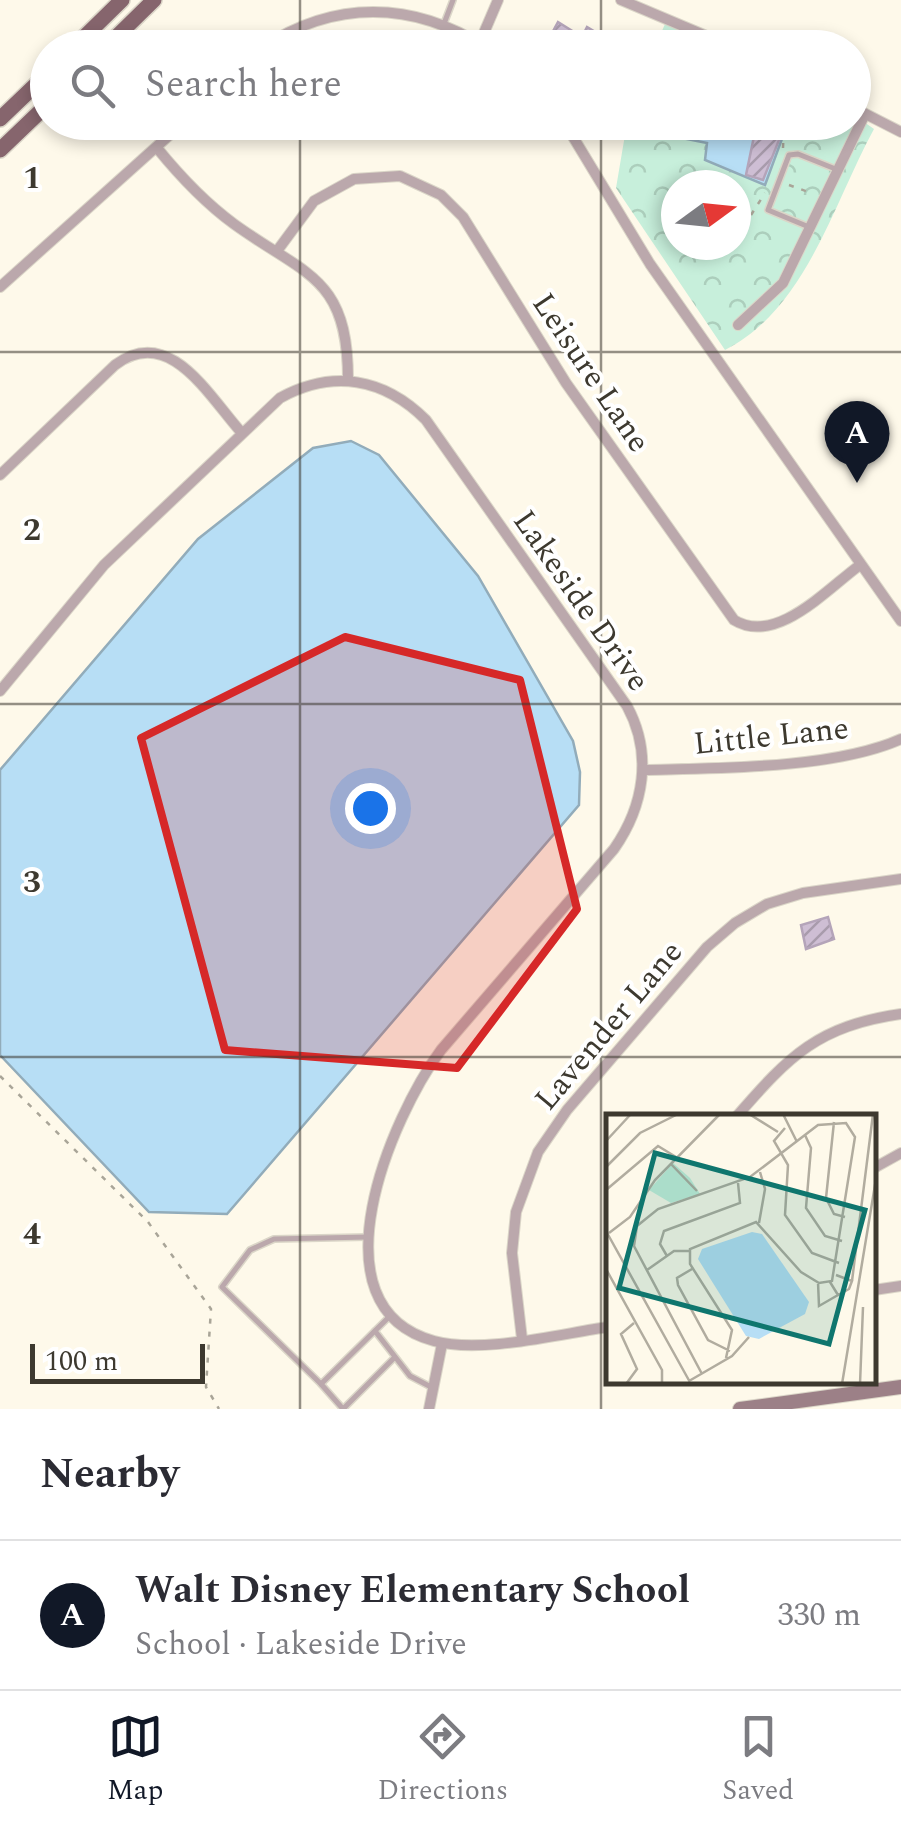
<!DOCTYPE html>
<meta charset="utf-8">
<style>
body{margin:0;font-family:Spectral,serif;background:#f2f2f3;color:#2b2b33}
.compass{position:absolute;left:661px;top:170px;width:90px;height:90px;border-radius:50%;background:#fff;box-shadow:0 5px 15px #0003;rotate:75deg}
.scale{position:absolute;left:30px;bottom:25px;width:175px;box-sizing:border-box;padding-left:10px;border:5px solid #3d392f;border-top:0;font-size:28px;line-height:35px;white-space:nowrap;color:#3d392f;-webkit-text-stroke:8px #fff;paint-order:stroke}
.you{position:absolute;left:370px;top:808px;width:35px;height:35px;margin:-25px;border:8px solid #fff;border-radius:50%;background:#1a73e8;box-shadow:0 0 0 15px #1a73e833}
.badge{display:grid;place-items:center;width:65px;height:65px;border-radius:50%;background:#111827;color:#fff;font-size:32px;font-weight:700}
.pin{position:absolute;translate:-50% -82px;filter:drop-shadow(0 2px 5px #0008)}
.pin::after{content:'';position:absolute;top:52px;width:35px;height:30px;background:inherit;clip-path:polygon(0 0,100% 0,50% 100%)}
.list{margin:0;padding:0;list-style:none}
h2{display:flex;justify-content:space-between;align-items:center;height:130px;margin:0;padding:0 40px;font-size:42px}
h2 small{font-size:32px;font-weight:400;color:#7c7c81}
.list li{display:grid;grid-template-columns:65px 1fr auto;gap:30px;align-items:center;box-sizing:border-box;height:150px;padding:0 40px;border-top:2px solid #e1e1e2}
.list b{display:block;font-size:38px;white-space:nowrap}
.list p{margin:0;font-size:32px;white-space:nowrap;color:#7c7c81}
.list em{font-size:32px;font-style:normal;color:#7c7c81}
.icon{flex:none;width:55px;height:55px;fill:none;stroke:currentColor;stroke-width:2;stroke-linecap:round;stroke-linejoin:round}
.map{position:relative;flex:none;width:901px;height:1409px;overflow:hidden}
.search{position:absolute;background:#fff;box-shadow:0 5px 15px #0003;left:30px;right:30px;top:30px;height:110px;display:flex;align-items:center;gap:25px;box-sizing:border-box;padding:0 35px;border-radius:55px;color:#7c7c81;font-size:38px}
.sheet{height:280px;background:#fff}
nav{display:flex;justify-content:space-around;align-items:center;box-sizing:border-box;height:140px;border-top:2px solid #e1e1e2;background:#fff;font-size:28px;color:#7c7c81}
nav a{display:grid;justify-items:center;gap:5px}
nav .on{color:#111827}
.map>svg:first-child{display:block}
.park{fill:url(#park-crowns);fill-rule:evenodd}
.water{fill:#b7def5;stroke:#92acba;stroke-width:2.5}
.building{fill:url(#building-hatch);stroke:#b4a4b9;stroke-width:2.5}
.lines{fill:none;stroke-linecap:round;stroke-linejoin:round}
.lane-casing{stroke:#dbd6c8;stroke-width:8}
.street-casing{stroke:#dbd6c8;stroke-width:12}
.secondary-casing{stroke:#dbd6c8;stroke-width:16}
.primary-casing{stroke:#dbd6c8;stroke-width:18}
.path{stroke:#a9a598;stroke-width:2.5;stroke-dasharray:5 8;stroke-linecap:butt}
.lane{stroke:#bba8ac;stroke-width:5}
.street{stroke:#bba8ac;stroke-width:10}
.secondary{stroke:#9c8087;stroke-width:14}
.primary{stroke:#86656d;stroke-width:15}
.marked{fill:#d62828;fill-opacity:0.2;stroke:#d62828;stroke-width:8;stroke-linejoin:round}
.grid{fill:none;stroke:#3d392f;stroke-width:2.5;stroke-opacity:0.55}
.labels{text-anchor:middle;stroke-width:8;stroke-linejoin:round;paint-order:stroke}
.street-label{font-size:32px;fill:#3d392f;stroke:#fff}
.inset-road{fill:none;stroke:#b1ac9f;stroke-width:2.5}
.view{fill:#0f766e;fill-opacity:0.15;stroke:#0f766e;stroke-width:5}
.inset-edge{fill:none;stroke:#3d392f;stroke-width:5}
.grid-label{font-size:32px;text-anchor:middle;font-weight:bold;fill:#3d392f;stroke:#fff;stroke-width:8;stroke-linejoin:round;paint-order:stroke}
</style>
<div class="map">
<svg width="901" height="1409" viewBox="0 0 901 1409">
<defs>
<pattern id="park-crowns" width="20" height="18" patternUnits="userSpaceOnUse" patternTransform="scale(2.5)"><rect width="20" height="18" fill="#c7efdb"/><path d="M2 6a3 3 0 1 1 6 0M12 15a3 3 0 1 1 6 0" fill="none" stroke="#accebc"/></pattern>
<pattern id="building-hatch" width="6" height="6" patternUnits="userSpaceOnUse" patternTransform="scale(2.5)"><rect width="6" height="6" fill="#cebed4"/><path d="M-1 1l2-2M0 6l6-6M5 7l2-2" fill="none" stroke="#a89bac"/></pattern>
</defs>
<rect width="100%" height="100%" fill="#fef9ea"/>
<g class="park">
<polygon points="665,24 716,47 655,47"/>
<path d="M854 115 874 129C833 204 806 309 725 350L616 188 627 123 854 122ZM676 185H736V245H676Z"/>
</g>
<g class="water">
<polygon points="782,122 783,136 765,185 705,160 707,143 642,130 644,123"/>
<polygon points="351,441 379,455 478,576 573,741 580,772 579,805 227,1214 149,1212 0,1055 0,770 198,539 313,448"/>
</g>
<g class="building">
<polygon points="558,22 582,37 587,27 622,48 544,48"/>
<polygon points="757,122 780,122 781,135 763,180 746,175"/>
<polygon points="828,917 834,939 806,949 801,925"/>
</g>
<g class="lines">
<g class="lane-casing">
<g id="lane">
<polyline points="445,21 453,0"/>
<polyline points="809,227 768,210 789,155 798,154 838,170"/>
<polyline points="375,1331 410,1376 431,1387"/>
<polyline points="321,1384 222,1287 250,1250 274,1239 368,1237"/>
<polyline points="343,1409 321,1384 391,1315"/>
<polyline points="343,1409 394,1358"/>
</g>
</g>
<g class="street-casing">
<g id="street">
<polyline points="621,0 735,48"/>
<polyline points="480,42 498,0"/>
<path d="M262 48C333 0 413 0 486 48"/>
<polyline points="854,108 901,132"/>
<polyline points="564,122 650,264 901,621"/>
<path d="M157 148C179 175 204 202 234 224 306 276 348 276 348 380"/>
<path d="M277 251 314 201 354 179 400 176 441 195 463 217 566 383 734 620C776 646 827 589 860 565"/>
<polyline points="0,287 184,122"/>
<polyline points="738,325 783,283 865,114"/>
<path d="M0 475 115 365C169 324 208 395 241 432"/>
<path d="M0 691 104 565 280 398C333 369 384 378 426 420L627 706C653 754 644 806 614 849L441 1050C392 1116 309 1307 434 1341 481 1354 559 1334 608 1327"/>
<path d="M643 770C717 768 834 769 901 739"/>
<path d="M737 1116C790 1055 818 1026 901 1014"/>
<polyline points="874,1168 901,1153"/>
<polyline points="874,1290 901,1286"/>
<polyline points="522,1339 512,1253 516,1212 538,1152 567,1110 707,947 735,923 767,904 803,893 901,879"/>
<polyline points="429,1409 442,1344"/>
</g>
</g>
<g class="secondary-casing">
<polyline id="secondary" points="740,1409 901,1387"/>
</g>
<g class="primary-casing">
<g id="primary">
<polyline points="73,48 122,0"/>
<polyline points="105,48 154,0"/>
<polyline points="0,119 48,73"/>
<polyline points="0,150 48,104"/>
</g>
</g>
<g class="path">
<polyline points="783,148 784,122"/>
<polyline points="789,185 811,193"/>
<polyline points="751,215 765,193"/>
<polyline points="0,1076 148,1222 211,1309 206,1387 219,1409"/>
</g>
<use href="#lane" class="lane"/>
<use href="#street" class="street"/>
<use href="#secondary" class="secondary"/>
<use href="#primary" class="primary"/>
</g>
<path class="marked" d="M345 637 520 680 577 909 457 1068 225 1050 141 738Z"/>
<path class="grid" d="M300 0V48M601 0V48M300 122V1409M601 122V1409M0 352H901M0 704H901M0 1057H901"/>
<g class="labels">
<g class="street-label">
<text transform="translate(592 372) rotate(56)" y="11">Leisure Lane</text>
<text transform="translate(582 600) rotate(55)" y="11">Lakeside Drive</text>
<text transform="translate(771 735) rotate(-6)" y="11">Little Lane</text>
<text transform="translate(608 1025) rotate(-50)" y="11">Lavender Lane</text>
</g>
</g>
<g transform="translate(606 1114)">
<rect width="270" height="270" fill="#fef9ea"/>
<path d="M67 49 84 64 94 80 65 89 43 76Z" fill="#c7efdb"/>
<path d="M146 118 156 120 203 188 199 200 153 225 140 222 92 145 96 135Z" fill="#b7def5"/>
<path class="inset-road" d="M143 0 172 18M177 0 191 28M228 8 220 84 228 100 239 103M179 14 168 27 182 51 179 101 206 139 233 149M199 21 205 34 200 94 219 122 236 127M0 27 25 0M64 49 91 77M0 53 34 19 72 0M0 76 52 32 70 43M153 109 159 75 154 58M0 117 85 270M3 119 24 103 49 66 114 0M61 142 54 130 58 117 134 89 132 69M0 155 56 256V270M86 155 71 164 72 171 102 226 124 237M41 156 68 137H83M246 167 267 0M212 168 213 192 232 181M224 168 232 181 243 175 246 167 230 161M96 260 28 132 31 112 52 95 144 63 212 11 240 9 249 23 226 167 213 169 195 158 150 108 84 135V150L126 216 120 244M83 267 126 242 143 223M20 270 31 255 15 220 28 209M236 270 270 65M254 270 257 193"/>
<path class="view" d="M49 39 259 96 223 230 13 174Z"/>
<rect width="270" height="270" class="inset-edge"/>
</g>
<g class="grid-label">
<text x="32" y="188">1</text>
<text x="32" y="540">2</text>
<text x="32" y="892">3</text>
<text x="32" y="1244">4</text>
</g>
</svg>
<svg class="compass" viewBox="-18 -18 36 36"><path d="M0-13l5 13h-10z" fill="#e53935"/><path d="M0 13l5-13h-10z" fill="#7c7c81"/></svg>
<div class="scale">100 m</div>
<div class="you"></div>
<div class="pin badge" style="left:857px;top:483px">A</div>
<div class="search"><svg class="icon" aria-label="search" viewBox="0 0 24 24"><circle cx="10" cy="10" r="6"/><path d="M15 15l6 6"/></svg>Search here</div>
</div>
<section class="sheet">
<h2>Nearby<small></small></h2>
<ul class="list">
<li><span class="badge">A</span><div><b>Walt Disney Elementary School</b><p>School · Lakeside Drive</p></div><em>330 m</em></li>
</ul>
</section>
<nav>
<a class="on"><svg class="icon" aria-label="map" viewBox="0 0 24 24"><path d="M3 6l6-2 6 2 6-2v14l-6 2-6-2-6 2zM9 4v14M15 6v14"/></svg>Map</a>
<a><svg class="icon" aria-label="directions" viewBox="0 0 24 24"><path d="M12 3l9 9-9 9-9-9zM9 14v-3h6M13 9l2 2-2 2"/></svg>Directions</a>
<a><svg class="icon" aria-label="saved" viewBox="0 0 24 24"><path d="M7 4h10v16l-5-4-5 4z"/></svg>Saved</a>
</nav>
